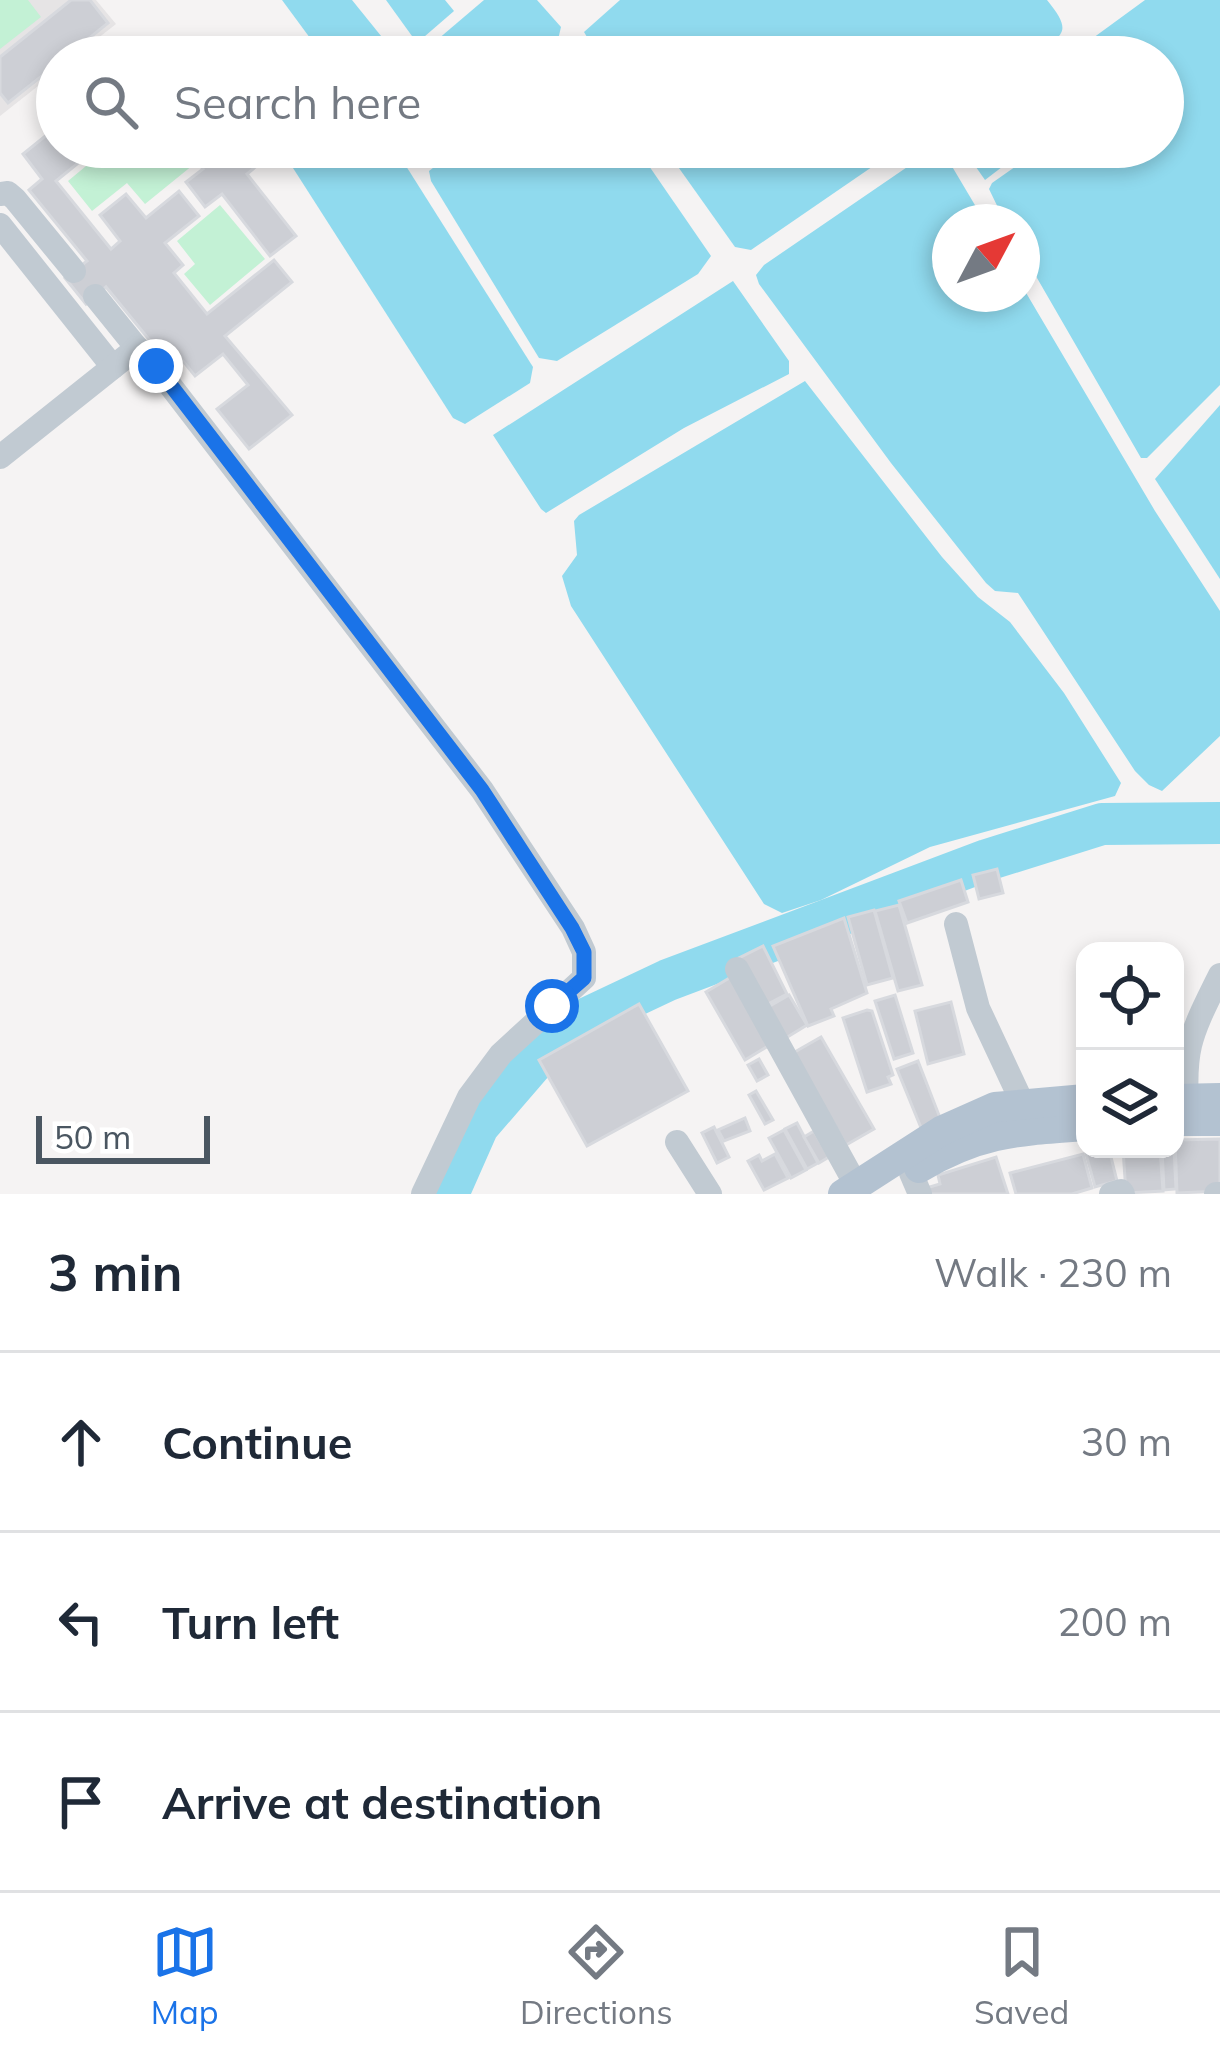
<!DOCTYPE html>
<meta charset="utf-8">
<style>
body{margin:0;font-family:Mulish,sans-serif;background:#f6f6f7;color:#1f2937}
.controls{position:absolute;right:36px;bottom:36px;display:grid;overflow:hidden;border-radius:24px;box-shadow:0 6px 18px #0003}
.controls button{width:108px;height:108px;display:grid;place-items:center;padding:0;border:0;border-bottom:3px solid #e0e1e3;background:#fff;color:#1f2937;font:60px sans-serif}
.compass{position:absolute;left:932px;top:204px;width:108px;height:108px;border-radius:50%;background:#fff;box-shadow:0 6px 18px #0003;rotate:49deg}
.scale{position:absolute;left:36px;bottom:30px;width:174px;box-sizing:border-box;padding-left:12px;border:6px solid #4a5661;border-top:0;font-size:33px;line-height:42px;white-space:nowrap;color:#4a5661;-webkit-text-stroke:9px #fff;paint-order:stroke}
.stop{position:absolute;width:36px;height:36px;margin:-27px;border:9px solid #1a73e8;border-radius:50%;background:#fff}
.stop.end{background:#1a73e8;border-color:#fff;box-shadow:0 3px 12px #0008}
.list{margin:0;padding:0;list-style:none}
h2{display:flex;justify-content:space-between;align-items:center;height:156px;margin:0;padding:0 48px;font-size:51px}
h2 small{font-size:39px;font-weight:400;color:#747a83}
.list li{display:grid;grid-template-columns:78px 1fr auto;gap:36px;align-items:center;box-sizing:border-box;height:180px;padding:0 48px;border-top:3px solid #e0e1e3}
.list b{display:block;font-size:45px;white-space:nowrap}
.list em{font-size:39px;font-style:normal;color:#747a83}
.icon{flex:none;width:66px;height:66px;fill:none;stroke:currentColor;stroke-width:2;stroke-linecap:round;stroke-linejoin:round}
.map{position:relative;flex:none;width:1220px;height:1194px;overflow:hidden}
.search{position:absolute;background:#fff;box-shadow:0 6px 18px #0003;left:36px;right:36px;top:36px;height:132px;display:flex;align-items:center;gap:30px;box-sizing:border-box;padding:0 42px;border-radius:66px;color:#747a83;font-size:45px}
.sheet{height:696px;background:#fff}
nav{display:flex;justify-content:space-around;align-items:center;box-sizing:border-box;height:168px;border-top:3px solid #e0e1e3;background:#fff;font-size:33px;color:#747a83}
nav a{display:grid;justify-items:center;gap:6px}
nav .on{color:#1a73e8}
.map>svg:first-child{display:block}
.education{fill:#e6e4e5}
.green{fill:#c3f1d5}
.water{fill:#90daee}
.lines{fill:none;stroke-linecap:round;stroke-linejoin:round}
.river{stroke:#90daee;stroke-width:42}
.building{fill:#cdcfd5;stroke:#d7d9de;stroke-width:3}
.minor{stroke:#c1cad2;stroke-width:24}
.major{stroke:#b3c2d1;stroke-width:30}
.route{stroke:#1a73e8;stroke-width:15}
</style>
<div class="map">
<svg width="1220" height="1194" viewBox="0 0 1220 1194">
<rect width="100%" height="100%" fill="#f5f3f3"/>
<polygon class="education" points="0,0 96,0 116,24 74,57 57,57 57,71 0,116"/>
<g class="green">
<polygon points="0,0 28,0 41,17 0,49"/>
<polygon points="109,147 178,147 193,165 145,204 127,183 92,211 68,181"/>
<polygon points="220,205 265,259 210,305 184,274 195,264 177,241"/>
</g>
<g class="water">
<polygon points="282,0 352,0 398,57 324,57"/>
<polygon points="386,0 445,0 454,11 417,43"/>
<polygon points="484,0 537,0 561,27 557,44 542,57 417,57"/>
<path d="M620 0H1047C1075 34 1062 35 1031 57H599L584 32Z"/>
<polygon points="1145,0 1220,0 1220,385 1147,458 1141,458 1022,252 1022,222 1005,222 989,189 992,183 1043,147 1163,147 1163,57 1067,57"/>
<polygon points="305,147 394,147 533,367 530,383 465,424 453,418 293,168 296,155"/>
<polygon points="460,147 636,147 711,256 698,274 557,361 539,358 431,181 429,171"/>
<polygon points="664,147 901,147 751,250 735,247"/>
<polygon points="962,147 1028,147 985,180"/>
<polygon points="935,148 947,158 985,222 950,222 950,294 1022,294 1022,286 1155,511 1220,611 1220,736 1162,791 1149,785 1135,771 1018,593 995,591 986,583 891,463 759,284 756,275 764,265"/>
<polygon points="733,281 789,361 789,374 684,428 546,513 541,509 493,435"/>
<polygon points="805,381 942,557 978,597 1010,622 1064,693 1121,783 1115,796 930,847 821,900 782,913 764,904 571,606 562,576 577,555 574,521 579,515"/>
<polygon points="1220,405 1220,579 1155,479"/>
</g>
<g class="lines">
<polyline class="river" points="448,1194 478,1126 560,1031 668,980 987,860 1102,824 1220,823"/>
</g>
<g class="building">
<polygon points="71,0 90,0 108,23 66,57 57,57 57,64 8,103 0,93 0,57"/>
<polygon points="54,129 57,147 98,147 56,181 111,249 120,241 100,215 126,194 146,218 179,191 199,216 165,243 183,265 174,273 207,314 274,260 292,282 225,336 292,415 249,449 217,409 248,385 223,354 195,376 175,351 165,359 106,287 86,304 65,278 87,261 29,190 42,179 23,154"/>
<polygon points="186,147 246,147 259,164 247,174 296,236 270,256 222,194 205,207 186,182 203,169"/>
<polygon points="997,869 1003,893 979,899 973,875"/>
<polygon points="961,880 968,902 907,923 899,901"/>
<polygon points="899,905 922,985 898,991 875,911"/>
<polygon points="874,910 893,978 867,985 848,917"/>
<polygon points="844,918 867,993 831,1009 834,1016 808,1026 773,946"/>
<polygon points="763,946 787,994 764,1006 739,958"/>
<polygon points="731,977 770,1045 745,1060 706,992"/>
<polygon points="789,995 807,1025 781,1041 763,1010"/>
<polygon points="895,995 913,1053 894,1059 875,1001"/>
<polygon points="951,1002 964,1054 928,1064 915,1011"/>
<polygon points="639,1004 688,1091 587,1146 539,1060"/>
<polygon points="867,1010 872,1011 893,1075 888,1077 891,1084 867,1092 843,1018"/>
<polygon points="821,1037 874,1129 846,1145 793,1053"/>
<polygon points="759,1059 768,1075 757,1081 748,1065"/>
<polygon points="918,1061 942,1123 922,1130 897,1069"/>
<polygon points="756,1091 773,1120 765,1124 749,1095"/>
<polygon points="745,1118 750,1131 724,1141 718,1130"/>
<polygon points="797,1123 818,1163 807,1169 785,1129"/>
<polygon points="714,1127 729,1157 717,1163 702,1133"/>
<polygon points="784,1130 806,1170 791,1178 769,1138"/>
<polygon points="814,1131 829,1157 819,1163 804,1137"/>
<polygon points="1220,1139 1220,1191 1177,1193 1175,1140"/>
<polygon points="1109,1149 1117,1181 1095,1187 1086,1154"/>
<polygon points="1123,1149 1160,1149 1163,1191 1126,1193"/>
<polygon points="1162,1149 1174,1149 1176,1189 1164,1190"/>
<polygon points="775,1154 788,1178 764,1190 748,1161 759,1155 762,1161"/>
<polygon points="1083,1154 1092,1188 1072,1194 1016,1194 1010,1173"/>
<polygon points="996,1157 1008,1194 925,1194 923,1189 940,1184 938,1175"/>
</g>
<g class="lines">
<g class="minor">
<polyline points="0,194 8,193 15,199 74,271"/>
<polyline points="0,225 113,367"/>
<polyline points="95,296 137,348"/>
<polyline points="0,457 137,348 146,354 482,790 573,928 584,952 584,978 501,1054 469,1097 423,1194"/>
<polyline points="956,924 978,1008 1022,1102"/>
<polyline points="737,969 856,1185"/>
<path d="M1188 1115C1182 1048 1191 1034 1220 975"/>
<polyline points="677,1142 710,1194"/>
<polyline points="911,1173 920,1194"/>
<polyline points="1111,1194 1121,1191 1123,1194"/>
<polyline points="1216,1194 1220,1194"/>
</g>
<g class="major">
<polyline points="1175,1099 1220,1098"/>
<polyline points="1175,1121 1220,1121"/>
<path d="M919 1168C980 1132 1017 1131 1085 1126"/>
<polyline points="843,1194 941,1131 995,1107 1085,1099"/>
</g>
</g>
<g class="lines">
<polyline class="route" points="156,366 482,790 572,928 584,952 584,978 552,1006"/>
</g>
</svg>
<div class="controls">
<button><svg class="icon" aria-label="locate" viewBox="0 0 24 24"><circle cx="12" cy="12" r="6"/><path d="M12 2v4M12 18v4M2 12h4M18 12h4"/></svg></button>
<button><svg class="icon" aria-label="layers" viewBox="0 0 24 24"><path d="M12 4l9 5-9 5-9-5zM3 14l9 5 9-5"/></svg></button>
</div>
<svg class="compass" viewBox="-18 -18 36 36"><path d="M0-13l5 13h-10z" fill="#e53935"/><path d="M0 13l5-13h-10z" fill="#747a83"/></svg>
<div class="scale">50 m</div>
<div class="stop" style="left:552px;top:1006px"></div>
<div class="stop end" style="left:156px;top:366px"></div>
<div class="search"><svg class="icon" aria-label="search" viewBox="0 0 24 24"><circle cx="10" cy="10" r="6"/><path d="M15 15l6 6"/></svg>Search here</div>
</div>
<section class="sheet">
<h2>3 min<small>Walk · 230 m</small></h2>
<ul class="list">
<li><svg class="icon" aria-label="ahead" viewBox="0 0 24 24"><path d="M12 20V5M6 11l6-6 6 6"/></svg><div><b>Continue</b></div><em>30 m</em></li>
<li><svg class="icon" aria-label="left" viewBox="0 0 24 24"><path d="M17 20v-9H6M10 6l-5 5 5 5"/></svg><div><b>Turn left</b></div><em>200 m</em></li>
<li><svg class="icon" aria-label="arrive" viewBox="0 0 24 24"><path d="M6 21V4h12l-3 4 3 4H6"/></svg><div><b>Arrive at destination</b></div></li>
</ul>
</section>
<nav>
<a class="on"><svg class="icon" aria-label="map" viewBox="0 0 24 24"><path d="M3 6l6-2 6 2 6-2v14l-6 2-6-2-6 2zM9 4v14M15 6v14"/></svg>Map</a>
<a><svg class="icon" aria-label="directions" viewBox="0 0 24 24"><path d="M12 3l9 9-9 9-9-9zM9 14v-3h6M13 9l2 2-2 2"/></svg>Directions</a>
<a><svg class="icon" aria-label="saved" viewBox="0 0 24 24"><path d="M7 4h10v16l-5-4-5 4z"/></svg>Saved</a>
</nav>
